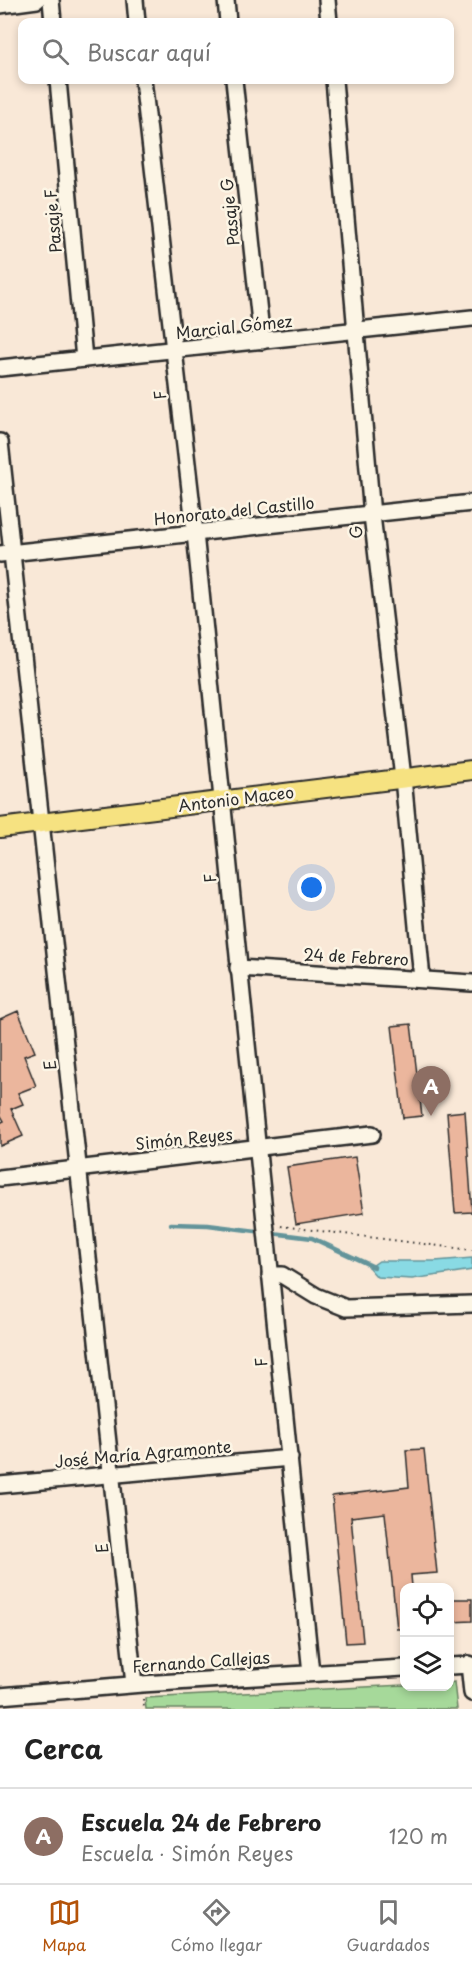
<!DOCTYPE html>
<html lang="es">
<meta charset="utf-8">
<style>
body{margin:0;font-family:"Playpen Sans",sans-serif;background:#f2f2f2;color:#222}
.controls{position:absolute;right:18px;bottom:18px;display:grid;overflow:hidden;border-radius:12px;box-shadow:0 3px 9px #0003}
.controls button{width:54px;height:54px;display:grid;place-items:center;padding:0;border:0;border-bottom:2px solid #e0e0e0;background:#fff;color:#222;font:30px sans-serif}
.you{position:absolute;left:312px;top:888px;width:21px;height:21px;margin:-15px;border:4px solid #fff;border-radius:50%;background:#1a73e8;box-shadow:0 0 0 9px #1a73e833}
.badge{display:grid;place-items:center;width:39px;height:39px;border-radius:50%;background:#b45309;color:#fff;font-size:20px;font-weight:700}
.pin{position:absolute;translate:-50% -50px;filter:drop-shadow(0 2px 3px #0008)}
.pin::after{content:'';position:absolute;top:32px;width:21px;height:18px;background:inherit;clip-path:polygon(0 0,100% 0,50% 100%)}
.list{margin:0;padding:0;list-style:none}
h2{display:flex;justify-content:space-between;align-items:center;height:78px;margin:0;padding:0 24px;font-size:26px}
h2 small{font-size:20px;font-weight:400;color:#767676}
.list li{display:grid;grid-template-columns:39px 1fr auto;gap:18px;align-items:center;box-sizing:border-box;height:96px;padding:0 24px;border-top:2px solid #e0e0e0}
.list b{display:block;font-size:22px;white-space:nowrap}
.list p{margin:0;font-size:20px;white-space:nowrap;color:#767676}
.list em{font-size:20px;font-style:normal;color:#767676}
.icon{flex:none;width:33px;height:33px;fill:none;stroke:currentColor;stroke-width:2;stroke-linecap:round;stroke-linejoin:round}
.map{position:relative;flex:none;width:472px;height:1709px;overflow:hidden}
.search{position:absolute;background:#fff;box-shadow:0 3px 9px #0003;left:18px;right:18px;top:18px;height:66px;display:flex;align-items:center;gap:15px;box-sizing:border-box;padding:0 21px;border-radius:12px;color:#767676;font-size:22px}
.sheet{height:174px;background:#fff}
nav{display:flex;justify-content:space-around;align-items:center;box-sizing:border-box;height:84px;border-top:2px solid #e0e0e0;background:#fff;font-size:16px;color:#767676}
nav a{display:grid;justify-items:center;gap:3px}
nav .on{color:#b45309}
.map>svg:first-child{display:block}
.green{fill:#a6d99a;stroke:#688262;stroke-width:1.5}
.water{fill:#89dae4;stroke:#63949a;stroke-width:1.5}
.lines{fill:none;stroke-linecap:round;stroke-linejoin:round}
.stream{stroke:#63949a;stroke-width:4.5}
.building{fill:#ebb69d;stroke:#2b2b2b;stroke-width:1.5}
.minor-casing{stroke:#2b2b2b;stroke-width:20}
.major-casing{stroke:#2b2b2b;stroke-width:22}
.path{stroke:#2b2b2b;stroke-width:2;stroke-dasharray:1.5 4.5;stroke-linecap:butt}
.minor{stroke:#fcf5e5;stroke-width:15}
.major{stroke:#f6e281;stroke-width:18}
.labels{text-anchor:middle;stroke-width:5;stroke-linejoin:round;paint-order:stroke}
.street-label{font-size:16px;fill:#2b2b2b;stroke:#fcf5e5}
</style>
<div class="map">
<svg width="472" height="1709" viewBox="0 0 472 1709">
<rect width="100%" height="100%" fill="#f9e8d7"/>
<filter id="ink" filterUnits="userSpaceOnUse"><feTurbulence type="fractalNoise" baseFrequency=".0167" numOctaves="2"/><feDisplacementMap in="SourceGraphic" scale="12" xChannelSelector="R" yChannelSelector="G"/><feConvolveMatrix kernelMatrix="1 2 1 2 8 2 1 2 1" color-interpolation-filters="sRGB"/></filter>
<g filter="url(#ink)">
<polygon class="green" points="454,1682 457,1709 146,1709 145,1698 404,1685 450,1686 450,1683"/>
<polygon class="water" points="472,1258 472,1270 412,1279 377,1277 369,1268 379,1261 435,1261"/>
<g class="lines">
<polyline class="stream" points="171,1224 208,1225 312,1238 374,1267"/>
</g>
<g class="building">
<polygon points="18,1011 35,1052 24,1056 36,1086 18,1093 23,1104 11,1109 23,1136 0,1146 0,1123 4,1121 0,1114 0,1019"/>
<polygon points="411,1024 422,1116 403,1118 392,1026"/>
<polygon points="465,1111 472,1212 455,1213 447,1113"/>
<polygon points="355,1157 364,1213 296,1224 287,1167"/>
<polygon points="424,1449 437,1573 411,1575 412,1587 405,1587 405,1629 397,1629 385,1513 351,1517 363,1642 346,1643 332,1496 409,1487 406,1450"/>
<polygon points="450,1599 472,1599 472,1621 450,1622"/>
</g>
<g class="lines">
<g class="minor-casing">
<g id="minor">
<polyline points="51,0 53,22"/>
<polyline points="135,0 137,22"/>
<polyline points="226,0 228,22"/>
<polyline points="327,0 329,22"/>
<polyline points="0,5 37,0"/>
<polyline points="58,80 84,359"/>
<polyline points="143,80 195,533 311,1673"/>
<polyline points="234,80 262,341"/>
<polyline points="334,80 372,515 403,778 422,979"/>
<polyline points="0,368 472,318"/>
<polyline points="0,442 134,1684"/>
<polyline points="0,554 472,503"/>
<polyline points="238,968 472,983"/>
<polyline points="0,1178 372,1134"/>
<polyline points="270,1275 282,1275 316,1296 346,1308 472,1304"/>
<polyline points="0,1485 290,1458"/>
<polyline points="469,1664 472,1693"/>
<polyline points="450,1666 472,1665"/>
<polyline points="0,1696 142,1684 404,1668"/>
</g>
</g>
<g class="major-casing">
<polyline id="major" points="0,828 472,770"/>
</g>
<g class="path">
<polyline points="281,1226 472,1250"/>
<polyline points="143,1699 144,1709"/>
</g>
<use href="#minor" class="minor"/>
<use href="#major" class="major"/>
</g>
</g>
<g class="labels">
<g class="street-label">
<text transform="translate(230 212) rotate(-96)" y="6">Pasaje G</text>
<text transform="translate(53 221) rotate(-95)" y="6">Pasaje F</text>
<text transform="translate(234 327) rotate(-6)" y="6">Marcial Gómez</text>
<text transform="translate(160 395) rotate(-97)" y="6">F</text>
<text transform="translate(234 511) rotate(-6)" y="6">Honorato del Castillo</text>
<text transform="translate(356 532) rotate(-97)" y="6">G</text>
<text transform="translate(236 799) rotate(-7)" y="6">Antonio Maceo</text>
<text transform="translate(210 878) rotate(-96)" y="6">F</text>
<text transform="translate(356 957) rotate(3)" y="6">24 de Febrero</text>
<text transform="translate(50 1065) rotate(-96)" y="6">E</text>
<text transform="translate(184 1139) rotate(-6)" y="6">Simón Reyes</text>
<text transform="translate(261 1362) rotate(-96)" y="6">F</text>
<text transform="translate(143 1454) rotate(-5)" y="6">José María Agramonte</text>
<text transform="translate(102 1548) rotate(-96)" y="6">E</text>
<text transform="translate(201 1662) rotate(-4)" y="6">Fernando Callejas</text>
</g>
</g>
</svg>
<div class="controls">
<button><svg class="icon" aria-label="locate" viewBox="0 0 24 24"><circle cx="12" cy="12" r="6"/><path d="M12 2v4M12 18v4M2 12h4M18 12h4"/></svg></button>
<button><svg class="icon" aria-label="layers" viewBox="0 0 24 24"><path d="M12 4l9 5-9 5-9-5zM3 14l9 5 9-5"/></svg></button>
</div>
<div class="you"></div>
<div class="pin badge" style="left:431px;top:1116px;background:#8d6e63">A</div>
<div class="search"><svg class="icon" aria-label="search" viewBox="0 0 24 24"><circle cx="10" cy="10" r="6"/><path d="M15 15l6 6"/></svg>Buscar aquí</div>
</div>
<section class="sheet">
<h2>Cerca<small></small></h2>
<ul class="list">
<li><span class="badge" style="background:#8d6e63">A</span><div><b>Escuela 24 de Febrero</b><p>Escuela · Simón Reyes</p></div><em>120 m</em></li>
</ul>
</section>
<nav>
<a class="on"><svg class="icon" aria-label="map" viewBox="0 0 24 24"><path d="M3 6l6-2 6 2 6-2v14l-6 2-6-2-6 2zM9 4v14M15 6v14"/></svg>Mapa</a>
<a><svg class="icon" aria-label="directions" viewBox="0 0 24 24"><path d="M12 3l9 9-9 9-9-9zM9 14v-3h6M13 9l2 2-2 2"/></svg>Cómo llegar</a>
<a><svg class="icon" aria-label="saved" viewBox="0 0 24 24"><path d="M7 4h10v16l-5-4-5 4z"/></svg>Guardados</a>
</nav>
